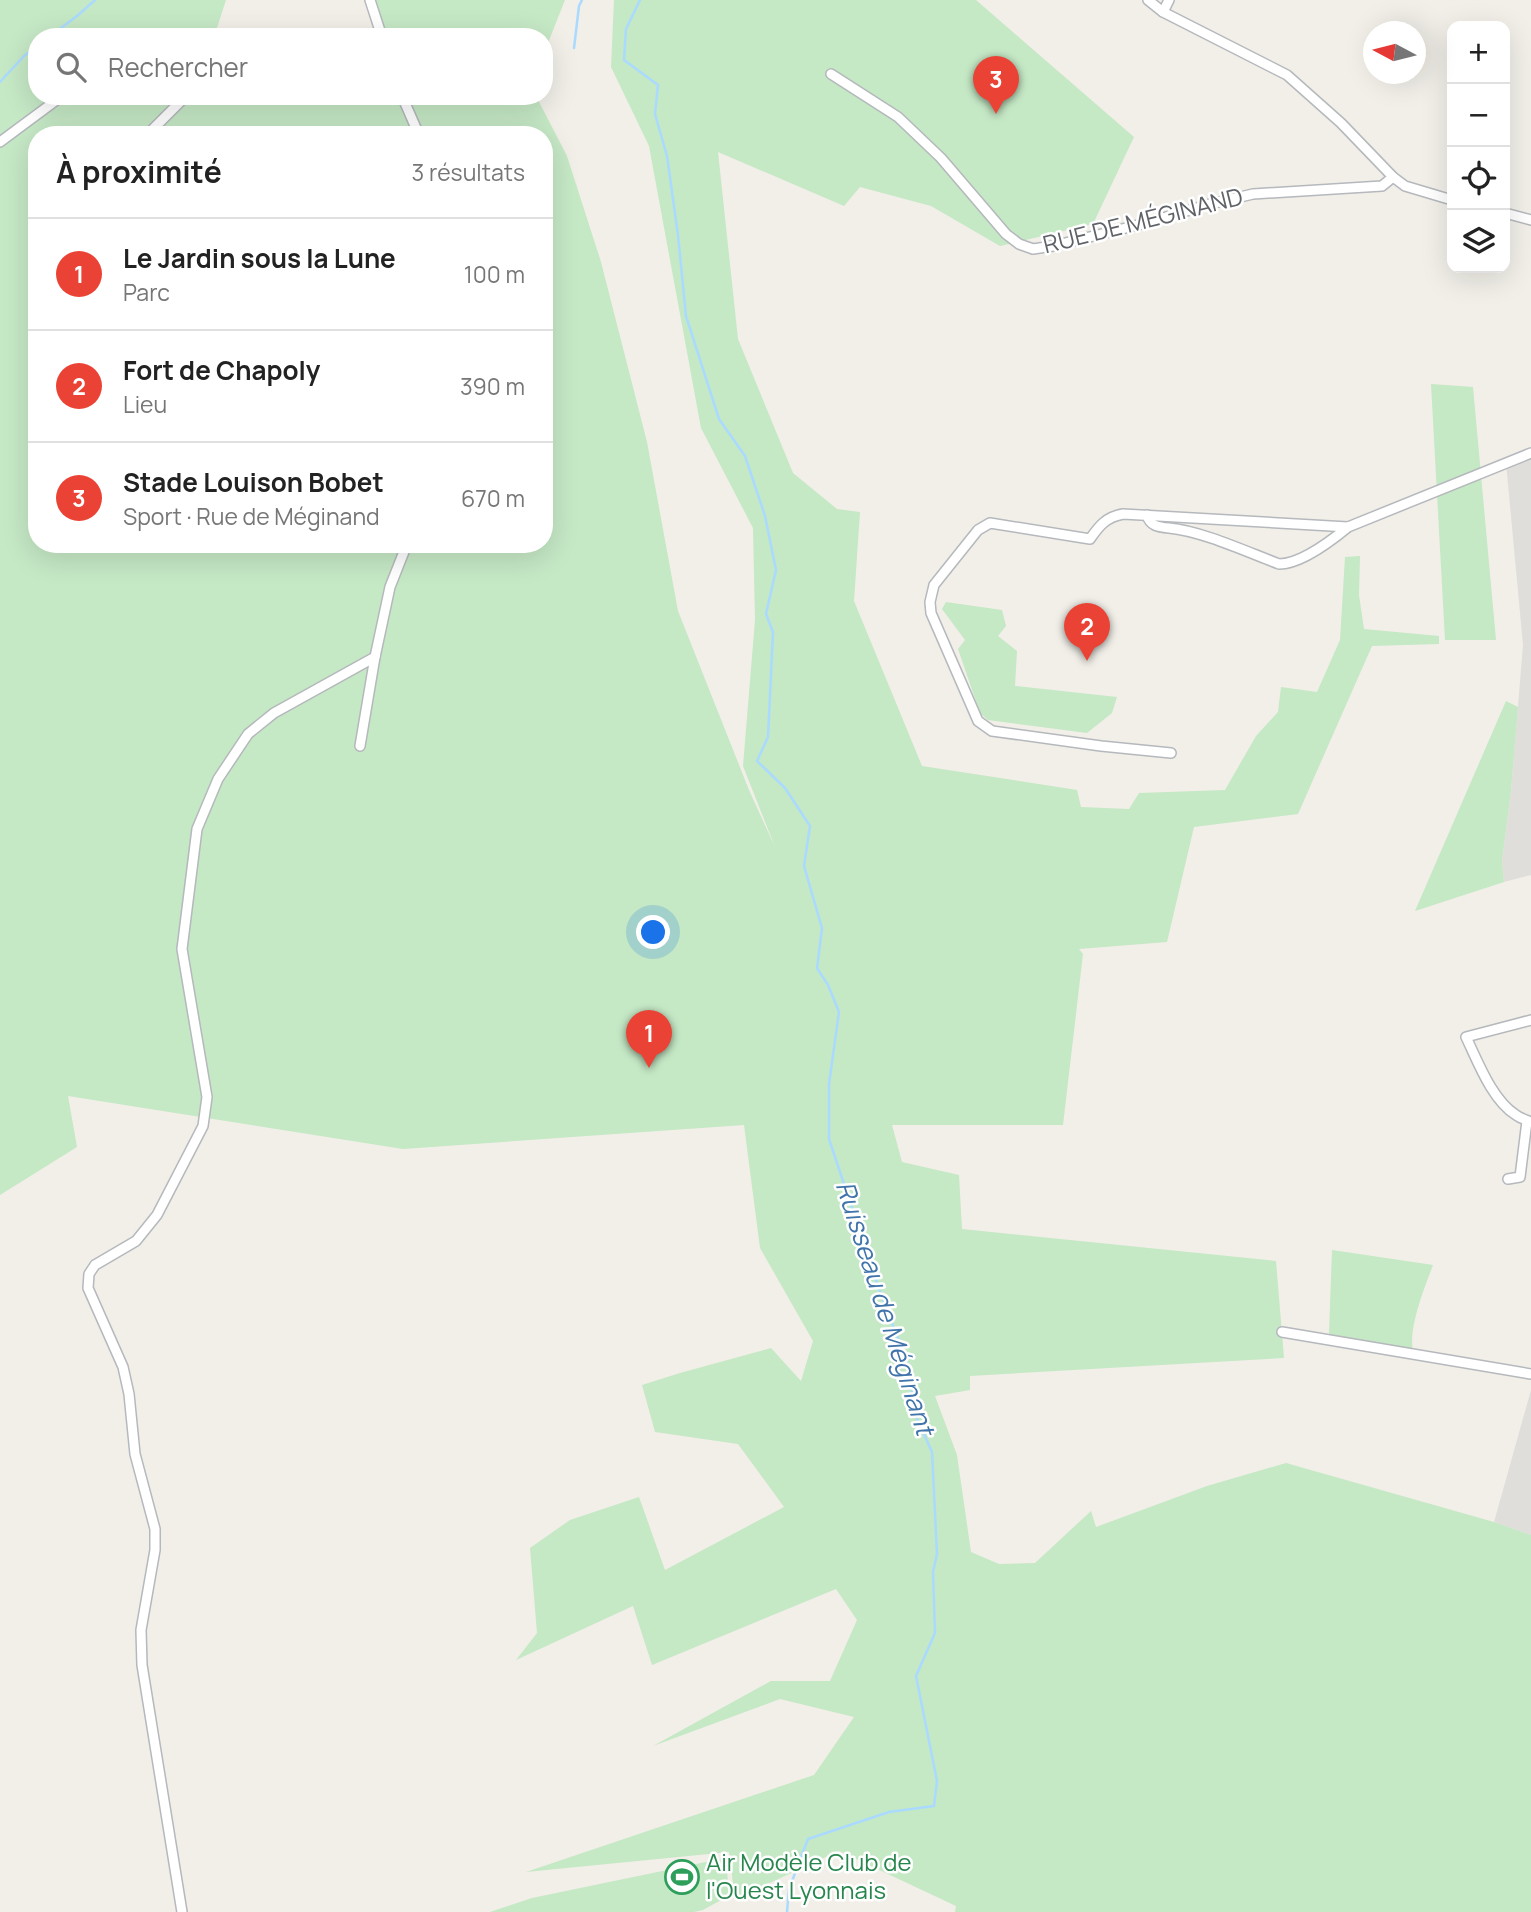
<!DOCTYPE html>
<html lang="fr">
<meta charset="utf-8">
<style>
body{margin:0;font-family:Manrope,sans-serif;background:#f2f2f2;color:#222}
.controls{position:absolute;right:21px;top:21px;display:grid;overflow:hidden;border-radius:14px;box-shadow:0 7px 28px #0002}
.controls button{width:63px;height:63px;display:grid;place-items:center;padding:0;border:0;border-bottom:2px solid #e0e0e0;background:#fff;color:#222;font:35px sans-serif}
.compass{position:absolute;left:1363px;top:21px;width:63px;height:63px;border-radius:50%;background:#fff;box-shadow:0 7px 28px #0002;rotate:277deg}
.you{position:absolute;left:654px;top:933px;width:24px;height:24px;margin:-18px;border:5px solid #fff;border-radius:50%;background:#1a73e8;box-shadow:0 0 0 10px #1a73e833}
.badge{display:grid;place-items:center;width:46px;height:46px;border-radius:50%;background:#ea4335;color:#fff;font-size:23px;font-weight:700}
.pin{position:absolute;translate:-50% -58px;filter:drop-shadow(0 2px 4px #0008)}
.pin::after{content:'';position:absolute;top:37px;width:24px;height:21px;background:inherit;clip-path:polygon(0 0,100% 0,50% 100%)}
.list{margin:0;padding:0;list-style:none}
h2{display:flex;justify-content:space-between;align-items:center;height:91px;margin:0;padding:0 28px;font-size:30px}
h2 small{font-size:23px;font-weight:400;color:#767676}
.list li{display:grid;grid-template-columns:46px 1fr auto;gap:21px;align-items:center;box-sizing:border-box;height:112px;padding:0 28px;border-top:2px solid #e0e0e0}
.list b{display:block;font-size:26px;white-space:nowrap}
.list p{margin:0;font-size:23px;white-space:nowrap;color:#767676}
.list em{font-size:23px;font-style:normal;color:#767676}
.icon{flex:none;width:38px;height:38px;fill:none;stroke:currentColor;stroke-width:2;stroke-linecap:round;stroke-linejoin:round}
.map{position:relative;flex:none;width:1531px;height:1912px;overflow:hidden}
.search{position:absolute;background:#fff;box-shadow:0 7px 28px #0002;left:28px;top:28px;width:525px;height:77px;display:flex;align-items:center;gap:18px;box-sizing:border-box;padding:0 24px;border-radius:28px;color:#767676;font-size:26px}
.panel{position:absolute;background:#fff;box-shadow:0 7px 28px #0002;left:28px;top:126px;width:525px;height:427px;border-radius:28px}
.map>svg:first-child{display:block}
.industrial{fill:#e0deda}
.green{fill:#c5e8c5;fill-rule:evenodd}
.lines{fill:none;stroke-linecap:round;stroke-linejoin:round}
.stream{stroke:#aadaff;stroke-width:2.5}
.minor-casing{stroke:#b5b8bc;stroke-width:12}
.minor{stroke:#fff;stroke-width:9}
.labels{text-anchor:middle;stroke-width:5;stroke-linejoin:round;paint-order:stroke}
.street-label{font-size:24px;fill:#5f6368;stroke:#fff}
.leisure-label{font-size:24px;fill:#27864d;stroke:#fff;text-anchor:start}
.water-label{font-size:26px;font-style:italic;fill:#4174aa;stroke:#fff}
</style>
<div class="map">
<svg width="1531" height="1912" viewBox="0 0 1531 1912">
<rect width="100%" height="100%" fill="#f1efe8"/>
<g class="industrial">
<polygon points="1531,455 1531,875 1504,882 1502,861 1511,791 1523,645 1506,463"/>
<polygon points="1531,1390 1531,1535 1494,1522"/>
</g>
<g class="green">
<path d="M0 0H226L214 37H37V96H536L567 156 601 262 647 442 678 611 749 790 775 847 743 766 755 620 753 528 701 428 649 146 611 67 614 0H976L1134 137 1093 224 1000 246 931 206 860 187 844 206 718 152 738 339 793 473 837 509 860 512 854 601 922 766 1077 790 1081 807 1129 809 1139 793 1225 790 1256 736 1278 712 1281 687 1317 692 1340 640 1345 557 1360 556 1359 595 1364 629 1439 636V644L1372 646 1298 814 1194 827 1167 942 1079 949 1083 954 1063 1125H892L902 1162 959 1175 962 1229 1276 1261 1284 1358 970 1376V1390L935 1396 957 1455 971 1552 999 1564 1035 1563 1091 1511 1096 1527 1207 1486 1286 1463 1494 1522 1531 1535V1912H955L956 1906 839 1851 735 1899 729 1852 526 1872 814 1775 854 1717 780 1699 653 1746 771 1681H830L857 1620 836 1589 652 1665 633 1606 516 1660 537 1633 530 1548 570 1520 639 1497 665 1570 784 1507 738 1444 655 1432 642 1385 680 1373 771 1348 801 1381 813 1341 760 1248 744 1125 403 1149 68 1096 77 1147 0 1195ZM37 135H544V544H37Z"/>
<polygon points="370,0 565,0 544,53 544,37 382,37"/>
<polygon points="1431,384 1473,387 1496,640 1445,640"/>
<polygon points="946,602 1002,610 1006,626 998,636 1017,651 1015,686 1117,697 1112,713 1087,733 988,720 980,713 958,649 965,640 942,609"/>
<polygon points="1506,701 1518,707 1511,791 1502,861 1504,882 1415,911"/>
<path d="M1332 1250 1433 1265C1425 1286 1406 1333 1414 1354L1323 1339 1329 1334Z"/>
<polygon points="725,1858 730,1895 703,1910 694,1912 490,1912 532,1898"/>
</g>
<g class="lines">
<g class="stream">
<polyline points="640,0 626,29 624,60 658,85 655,114 667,156 678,235 686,316 719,419 745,456 765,516 776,570 766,614 773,632 768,737 757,761 785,788 810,826 804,866 822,928 817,968 828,985 839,1012 829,1084 829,1139 879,1289 913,1378 911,1405 932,1452 937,1554 933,1572 935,1633 916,1676 937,1781 934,1806 889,1812 808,1839 789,1889 787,1912"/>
<polyline points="49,37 77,16 95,0"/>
<polyline points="574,48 579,6 582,0"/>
<polyline points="0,82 24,56 37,46"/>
</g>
<g class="minor-casing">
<g id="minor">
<polyline points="370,0 382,37"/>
<polyline points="1148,0 1163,12 1287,75 1341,123 1393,177 1405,186 1452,200"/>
<polyline points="1163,12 1169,0"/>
<polyline points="831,74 898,117 941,158 1006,234 1019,244 1033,249 1053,246 1146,223 1210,204 1253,194 1382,186 1393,177"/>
<polyline points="402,96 419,135"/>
<polyline points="147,135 186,96"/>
<polyline points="0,142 62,96"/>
<polyline points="1505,213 1531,220"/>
<path d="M1147 515C1150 526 1158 527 1169 528 1202 531 1247 552 1279 564 1301 564 1331 541 1348 527L1531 453"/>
<polyline points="360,746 375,657 390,587 407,544"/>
<path d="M1171 753 1101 746 992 731 978 721 931 613 930 602 934 585 978 530 990 523 1090 539C1099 526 1106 517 1123 514L1348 527"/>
<path d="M1531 1020 1466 1037C1478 1062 1492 1100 1516 1115 1520 1118 1526 1120 1531 1122"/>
<polyline points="1508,1179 1520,1177 1527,1121"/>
<polyline points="1282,1332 1531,1374"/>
<polyline points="182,1912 142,1665 141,1630 155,1550 155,1529 135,1454 129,1394 123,1367 88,1288 89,1274 95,1265 136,1241 157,1215 203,1126 207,1097 182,949 197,829 218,779 248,734 274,713 375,657"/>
</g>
</g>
<use href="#minor" class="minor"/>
</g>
<defs>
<g id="stadium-ring" transform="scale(1.75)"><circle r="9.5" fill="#fff" stroke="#2e9e5b" stroke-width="1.5"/><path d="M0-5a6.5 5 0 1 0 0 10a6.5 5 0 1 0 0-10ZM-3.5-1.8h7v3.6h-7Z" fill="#2e9e5b"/></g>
</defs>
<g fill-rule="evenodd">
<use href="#stadium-ring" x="682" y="1877"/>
</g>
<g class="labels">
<g class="street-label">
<text transform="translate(1143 221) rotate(-14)" y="8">RUE DE MÉGINAND</text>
</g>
<g class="leisure-label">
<text x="706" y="1871">Air Modèle Club de<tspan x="706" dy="28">l'Ouest Lyonnais</tspan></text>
</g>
<g class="water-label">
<text transform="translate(885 1308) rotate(72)" y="9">Ruisseau de Méginant</text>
</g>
</g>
</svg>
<div class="controls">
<button>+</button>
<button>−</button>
<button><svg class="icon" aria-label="locate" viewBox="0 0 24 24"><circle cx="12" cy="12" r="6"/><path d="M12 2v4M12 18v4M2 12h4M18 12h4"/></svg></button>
<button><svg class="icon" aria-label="layers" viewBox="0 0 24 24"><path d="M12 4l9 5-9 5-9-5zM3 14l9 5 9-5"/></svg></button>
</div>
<svg class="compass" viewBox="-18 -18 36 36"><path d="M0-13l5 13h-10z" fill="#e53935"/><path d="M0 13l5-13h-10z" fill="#767676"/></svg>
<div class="you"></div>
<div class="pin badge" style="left:649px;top:1068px">1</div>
<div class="pin badge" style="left:1087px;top:661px">2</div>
<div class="pin badge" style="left:996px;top:114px">3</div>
<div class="search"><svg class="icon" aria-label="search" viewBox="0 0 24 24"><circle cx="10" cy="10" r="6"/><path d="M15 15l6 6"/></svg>Rechercher</div>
<section class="panel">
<h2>À proximité<small>3 résultats</small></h2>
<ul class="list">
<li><span class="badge">1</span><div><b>Le Jardin sous la Lune</b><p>Parc</p></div><em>100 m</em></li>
<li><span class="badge">2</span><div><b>Fort de Chapoly</b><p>Lieu</p></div><em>390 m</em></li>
<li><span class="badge">3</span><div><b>Stade Louison Bobet</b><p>Sport · Rue de Méginand</p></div><em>670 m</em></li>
</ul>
</section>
</div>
